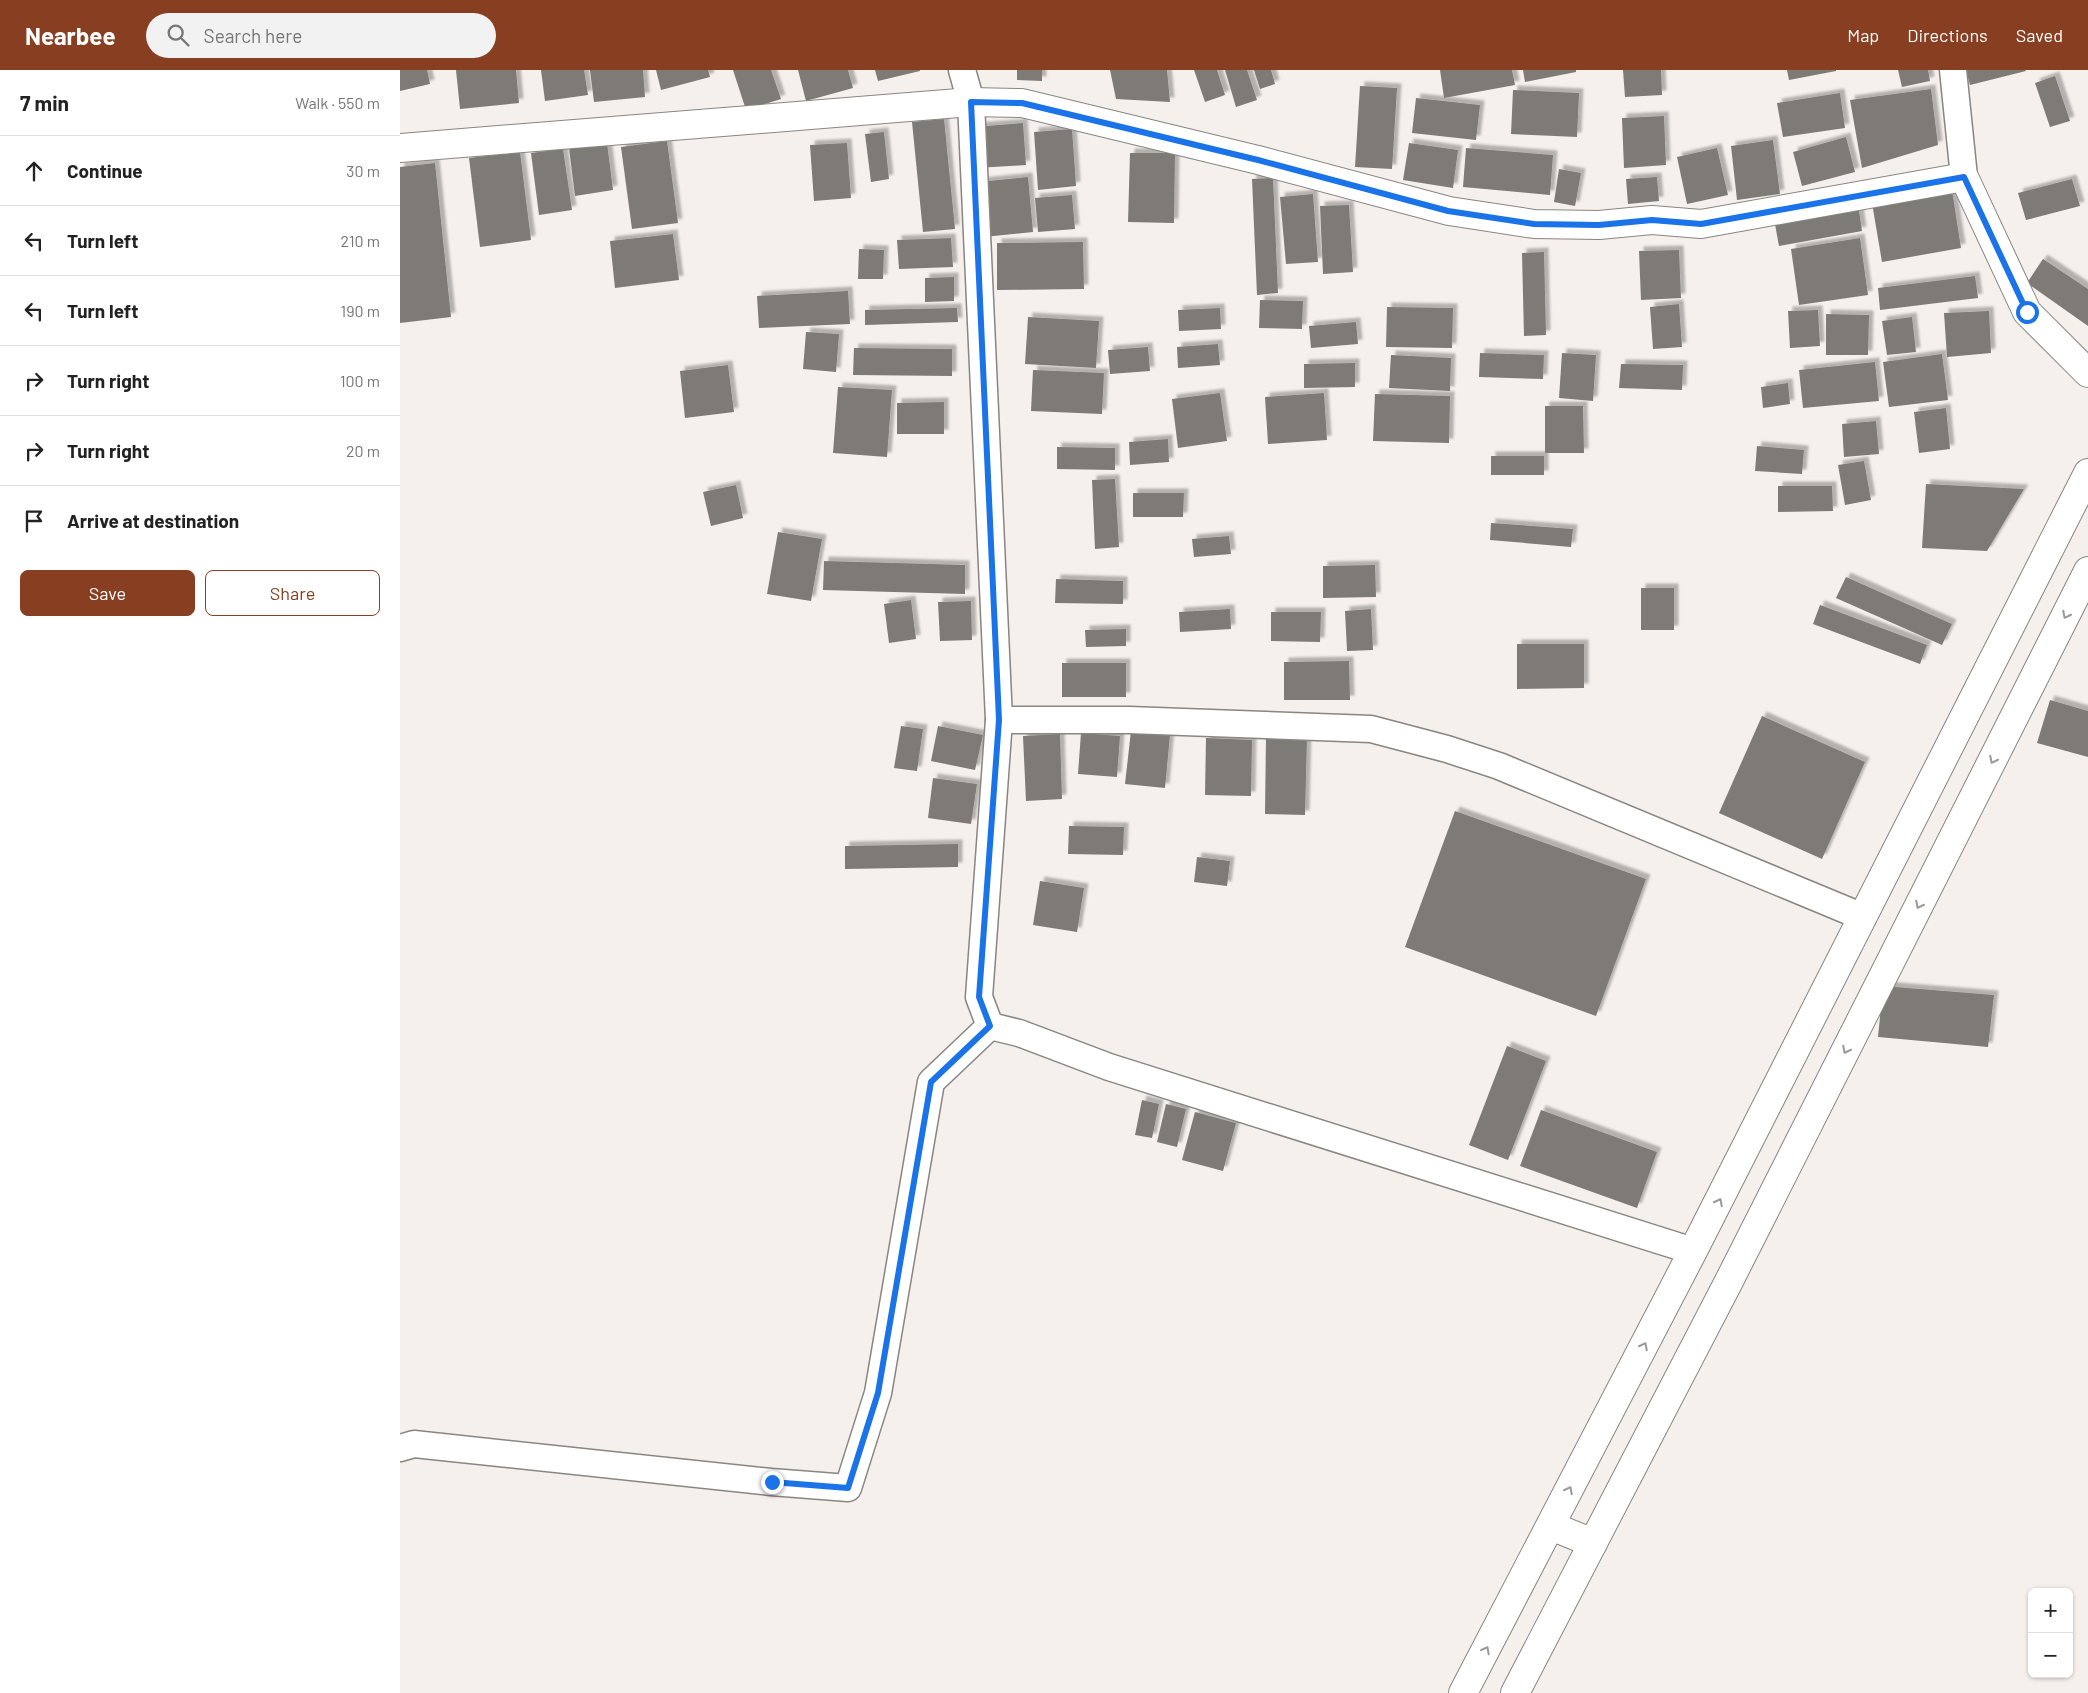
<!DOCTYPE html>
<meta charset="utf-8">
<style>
body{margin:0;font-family:Barlow,sans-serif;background:#f2f2f2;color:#222}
.controls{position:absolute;right:15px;bottom:15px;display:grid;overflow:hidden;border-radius:8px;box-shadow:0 1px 4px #0004}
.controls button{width:45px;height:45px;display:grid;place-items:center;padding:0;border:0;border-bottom:1px solid #e0e0e0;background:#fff;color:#222;font:25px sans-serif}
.stop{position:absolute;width:15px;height:15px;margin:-11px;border:4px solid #1a73e8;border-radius:50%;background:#fff}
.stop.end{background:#1a73e8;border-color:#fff;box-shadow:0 1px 5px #0008}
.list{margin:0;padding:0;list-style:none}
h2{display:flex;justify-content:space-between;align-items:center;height:65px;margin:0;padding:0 20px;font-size:21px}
h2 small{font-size:16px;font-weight:400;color:#767676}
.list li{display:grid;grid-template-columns:32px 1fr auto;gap:15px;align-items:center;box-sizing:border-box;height:70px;padding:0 20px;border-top:1px solid #e0e0e0}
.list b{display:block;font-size:19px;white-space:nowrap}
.list em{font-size:16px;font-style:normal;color:#767676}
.actions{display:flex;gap:10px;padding:15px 20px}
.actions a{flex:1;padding:11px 0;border:1px solid #873e21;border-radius:8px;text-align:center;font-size:18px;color:#873e21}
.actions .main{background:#873e21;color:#fff}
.icon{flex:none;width:28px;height:28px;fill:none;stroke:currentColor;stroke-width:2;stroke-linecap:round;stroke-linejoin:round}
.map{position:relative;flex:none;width:1688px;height:1623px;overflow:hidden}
header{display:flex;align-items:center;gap:30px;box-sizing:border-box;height:70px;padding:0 25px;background:#873e21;color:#fff}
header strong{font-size:24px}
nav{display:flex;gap:28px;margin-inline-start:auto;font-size:18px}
.search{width:350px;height:45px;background:#f2f2f2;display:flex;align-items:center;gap:12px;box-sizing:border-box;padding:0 18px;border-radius:28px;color:#767676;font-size:19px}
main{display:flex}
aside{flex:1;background:#fff}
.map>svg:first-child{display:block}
.building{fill:#7e7a76;filter:url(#shadow)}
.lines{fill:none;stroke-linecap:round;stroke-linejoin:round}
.street-casing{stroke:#898581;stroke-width:29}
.secondary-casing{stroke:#898581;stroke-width:30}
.street{stroke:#fff;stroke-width:26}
.secondary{stroke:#fff;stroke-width:28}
.oneway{stroke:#9a9898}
.route{stroke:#1a73e8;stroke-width:6}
</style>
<header>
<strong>Nearbee</strong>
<div class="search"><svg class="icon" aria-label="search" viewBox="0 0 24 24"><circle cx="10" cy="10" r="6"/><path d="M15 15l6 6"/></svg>Search here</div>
<nav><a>Map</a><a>Directions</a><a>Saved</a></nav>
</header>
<main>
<aside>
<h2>7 min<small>Walk · 550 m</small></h2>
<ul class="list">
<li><svg class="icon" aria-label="ahead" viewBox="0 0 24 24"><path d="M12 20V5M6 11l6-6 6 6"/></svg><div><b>Continue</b></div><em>30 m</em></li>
<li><svg class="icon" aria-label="left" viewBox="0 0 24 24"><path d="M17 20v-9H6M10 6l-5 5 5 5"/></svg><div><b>Turn left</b></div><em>210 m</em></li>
<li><svg class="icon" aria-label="left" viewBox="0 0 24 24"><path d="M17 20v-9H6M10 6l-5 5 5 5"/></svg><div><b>Turn left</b></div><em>190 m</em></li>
<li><svg class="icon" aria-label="right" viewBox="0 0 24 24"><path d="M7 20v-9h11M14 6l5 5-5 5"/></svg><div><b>Turn right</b></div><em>100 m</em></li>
<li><svg class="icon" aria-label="right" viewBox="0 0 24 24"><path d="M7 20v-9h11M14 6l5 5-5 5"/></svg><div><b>Turn right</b></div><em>20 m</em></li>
<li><svg class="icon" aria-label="arrive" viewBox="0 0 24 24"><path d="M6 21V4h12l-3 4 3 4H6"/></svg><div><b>Arrive at destination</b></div></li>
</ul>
<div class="actions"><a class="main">Save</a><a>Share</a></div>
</aside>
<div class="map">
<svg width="1688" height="1623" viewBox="0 0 1688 1623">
<defs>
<filter id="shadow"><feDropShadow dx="4.5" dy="-4.5" stdDeviation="1" flood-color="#0004"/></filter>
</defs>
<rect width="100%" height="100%" fill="#f5f0ec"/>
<g class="building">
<polygon points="0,0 27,0 30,14 0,21"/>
<polygon points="56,0 116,0 119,33 60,39"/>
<polygon points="141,0 184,0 188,25 145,31"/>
<polygon points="190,0 243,0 245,27 194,32"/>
<polygon points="256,0 308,0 310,7 261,20"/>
<polygon points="333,0 371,0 381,29 346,40"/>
<polygon points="398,0 448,0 453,18 406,31"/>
<polygon points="475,0 520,0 520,1 478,11"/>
<polygon points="617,0 642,0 642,11 617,10"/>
<polygon points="710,0 767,0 770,32 716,29"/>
<polygon points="794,0 817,0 825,25 805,32"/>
<polygon points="825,0 847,0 857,30 836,37"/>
<polygon points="854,0 871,0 875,14 860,19"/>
<polygon points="1040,0 1112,0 1115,15 1044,28"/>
<polygon points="1123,0 1176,0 1176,2 1125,12"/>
<polygon points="1223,0 1261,0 1262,25 1225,27"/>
<polygon points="1387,0 1436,0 1436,1 1389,10"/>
<polygon points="1498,0 1528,0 1530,11 1502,17"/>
<polygon points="1566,0 1625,0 1626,1 1570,15"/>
<polygon points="1655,6 1670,51 1650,57 1635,13"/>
<polygon points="960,16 997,18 992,99 955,97"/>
<polygon points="1531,19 1538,75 1462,98 1450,30"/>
<polygon points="1113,20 1179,23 1177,67 1111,64"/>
<polygon points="1440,23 1445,58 1383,67 1377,33"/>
<polygon points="1016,28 1080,35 1076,70 1012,63"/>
<polygon points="1264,46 1266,95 1224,98 1222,48"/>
<polygon points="544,49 555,159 523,162 512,52"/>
<polygon points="623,53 626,95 576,98 573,57"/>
<polygon points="672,59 676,116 638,120 634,62"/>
<polygon points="484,62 489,109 471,112 465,64"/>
<polygon points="1446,67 1455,102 1402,116 1393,82"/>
<polygon points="1373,70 1380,124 1337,130 1331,76"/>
<polygon points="267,71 278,153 232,159 221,77"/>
<polygon points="207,73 213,120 175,126 169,78"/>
<polygon points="447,73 451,128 414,131 410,75"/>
<polygon points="1009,73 1058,80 1053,118 1003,110"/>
<polygon points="1066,78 1153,85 1150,125 1063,117"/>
<polygon points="1317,78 1328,125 1287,134 1277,87"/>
<polygon points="163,79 172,140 139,145 131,83"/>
<polygon points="120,82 131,170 80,177 69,88"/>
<polygon points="730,83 775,83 774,153 728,152"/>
<polygon points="35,93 51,247 0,253 0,97"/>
<polygon points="1159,99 1181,103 1175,136 1154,132"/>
<polygon points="628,107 633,162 584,167 579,112"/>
<polygon points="1257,107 1259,131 1228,134 1226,109"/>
<polygon points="873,108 878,223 857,225 852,109"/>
<polygon points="1672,109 1680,136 1626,150 1618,123"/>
<polygon points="1552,120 1561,178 1482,192 1472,133"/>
<polygon points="913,124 918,192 886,194 880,127"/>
<polygon points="672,125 675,159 638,162 635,128"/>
<polygon points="1458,134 1462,161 1379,176 1374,149"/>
<polygon points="949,135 953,202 923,204 920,136"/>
<polygon points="273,164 279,210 215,218 210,171"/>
<polygon points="551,168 553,197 499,199 497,170"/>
<polygon points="1460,168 1468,225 1399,235 1391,179"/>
<polygon points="683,172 684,219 597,220 597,173"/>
<polygon points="459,179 484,180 483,209 458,209"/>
<polygon points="1279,180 1281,228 1241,230 1239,181"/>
<polygon points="1144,182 1146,265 1124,266 1122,183"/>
<polygon points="1643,189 1688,219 1688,256 1627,213"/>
<polygon points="1575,206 1578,228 1480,240 1478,218"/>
<polygon points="554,207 554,231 525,232 525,208"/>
<polygon points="448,221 450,254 359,258 357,226"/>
<polygon points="860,230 903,231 902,259 859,258"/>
<polygon points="1279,234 1282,277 1253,279 1250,237"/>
<polygon points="987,237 1053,238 1052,278 986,277"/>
<polygon points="557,238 558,252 465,255 465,240"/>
<polygon points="820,238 821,259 779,261 778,240"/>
<polygon points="1418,240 1420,276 1390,278 1388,241"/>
<polygon points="1589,241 1591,283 1547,287 1544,243"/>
<polygon points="1426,244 1469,245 1468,285 1426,285"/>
<polygon points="628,247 699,251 696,298 625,294"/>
<polygon points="1512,247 1516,282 1487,285 1482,251"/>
<polygon points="956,252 958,274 911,278 909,256"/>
<polygon points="406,262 439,264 436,302 403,299"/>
<polygon points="818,274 820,295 778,298 777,277"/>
<polygon points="748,277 750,301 710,304 708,280"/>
<polygon points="454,278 552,279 552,306 453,305"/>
<polygon points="1080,283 1144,285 1143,309 1079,307"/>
<polygon points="1162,283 1196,285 1193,331 1159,328"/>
<polygon points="1542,284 1548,330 1489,337 1483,292"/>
<polygon points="991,285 1051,288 1050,321 989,318"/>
<polygon points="1475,292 1479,331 1403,338 1399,300"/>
<polygon points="955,293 955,317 904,318 904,294"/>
<polygon points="1221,294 1283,295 1282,320 1219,318"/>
<polygon points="328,295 334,342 285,348 280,301"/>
<polygon points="633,300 704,303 702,344 631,341"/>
<polygon points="1388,313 1390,334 1363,338 1361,317"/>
<polygon points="438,317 492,320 487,387 433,383"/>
<polygon points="820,323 827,371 778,378 772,329"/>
<polygon points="924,323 927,370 868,374 865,327"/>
<polygon points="975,324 1050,326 1049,373 973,371"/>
<polygon points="544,332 544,364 497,364 497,333"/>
<polygon points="1145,336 1183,336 1184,383 1145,383"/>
<polygon points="1546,338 1550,379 1519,383 1514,342"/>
<polygon points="1476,351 1479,384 1444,387 1442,354"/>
<polygon points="768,369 769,392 730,395 729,372"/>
<polygon points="1357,376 1404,380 1402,404 1355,401"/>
<polygon points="657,377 715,378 715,400 657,399"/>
<rect x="1091" y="386" width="53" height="19"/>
<polygon points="1464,391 1471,430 1445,435 1438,395"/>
<polygon points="715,409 719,477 695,479 692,410"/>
<polygon points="1526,414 1624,419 1587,481 1522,478"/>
<polygon points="336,415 343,448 311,456 303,422"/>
<polygon points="1378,416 1432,416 1433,441 1378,442"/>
<polygon points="733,423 784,423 783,447 733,447"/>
<polygon points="1091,453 1173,459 1171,477 1090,470"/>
<polygon points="378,462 422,469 411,531 367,524"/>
<polygon points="829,466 831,484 794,487 792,469"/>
<polygon points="424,491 565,495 565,524 423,520"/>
<polygon points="975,495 976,527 923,528 923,496"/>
<polygon points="1446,507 1552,554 1542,575 1436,528"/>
<polygon points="656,509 723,511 723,534 655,533"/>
<rect x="1241" y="518" width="33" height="42"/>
<polygon points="511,530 516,569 489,573 484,534"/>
<polygon points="571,531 572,570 540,571 538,532"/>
<polygon points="1420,535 1527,575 1520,594 1413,554"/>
<polygon points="830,539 831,559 780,562 779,542"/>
<polygon points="971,539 973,580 947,581 945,541"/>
<polygon points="871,542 921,542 920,572 871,571"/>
<polygon points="726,559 726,576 686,577 685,560"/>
<polygon points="1117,574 1184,574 1184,618 1117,619"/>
<polygon points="949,591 950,630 884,630 884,592"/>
<rect x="662" y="593" width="64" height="34"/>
<polygon points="1650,630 1688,641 1688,687 1637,673"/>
<polygon points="1362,646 1465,692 1422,789 1319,743"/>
<polygon points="501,656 523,659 517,701 494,698"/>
<polygon points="538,656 583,665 575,700 531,691"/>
<polygon points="731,661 770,665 765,718 725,714"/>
<polygon points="681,663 720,666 717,707 678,704"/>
<polygon points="660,664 662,729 626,731 623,666"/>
<polygon points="866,666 907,666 905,745 865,744"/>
<polygon points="806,668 852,670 851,726 805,725"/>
<polygon points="533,708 577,714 571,754 528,748"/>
<polygon points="1055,741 1246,809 1196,946 1005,877"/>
<polygon points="669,756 724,757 723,785 668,784"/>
<polygon points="558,774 558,797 445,799 445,776"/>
<polygon points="797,787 830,791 827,816 794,812"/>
<polygon points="640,811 684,818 677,862 633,855"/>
<polygon points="1483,916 1594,925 1588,977 1478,967"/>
<polygon points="1107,976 1146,991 1108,1090 1069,1075"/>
<polygon points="742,1030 759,1034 752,1068 735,1065"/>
<polygon points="766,1034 786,1039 777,1077 757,1072"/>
<polygon points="1141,1040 1257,1082 1237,1138 1120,1096"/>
<polygon points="795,1042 836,1053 823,1101 782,1090"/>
</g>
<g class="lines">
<g class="street-casing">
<g id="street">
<polyline points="562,0 571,32 599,650 579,927 590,956 619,963 709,997 1293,1181"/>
<polyline points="1553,0 1564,107"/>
<polyline points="599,650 729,650 971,659 1047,679 1099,696 1463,847"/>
<polyline points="0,1378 14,1374 371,1412 448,1418 478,1323 531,1012 590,956"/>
</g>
</g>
<g class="secondary-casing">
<g id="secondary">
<polyline points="0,78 571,32 622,33 858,90 1049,141 1134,154 1199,155 1252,150 1301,154 1564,107 1627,242 1688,303"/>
<polyline points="1151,1456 1193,1473"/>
<polyline points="1063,1623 1293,1181 1688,403"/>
<polyline points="1115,1623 1328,1213 1688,501"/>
</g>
</g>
<use href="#street" class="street"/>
<use href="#secondary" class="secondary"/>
</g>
<defs><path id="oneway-chevron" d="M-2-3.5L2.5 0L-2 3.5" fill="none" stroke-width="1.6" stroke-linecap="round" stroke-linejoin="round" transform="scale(1.25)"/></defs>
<g class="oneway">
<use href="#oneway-chevron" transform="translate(1666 545) rotate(117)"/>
<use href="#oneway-chevron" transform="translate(1593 690) rotate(117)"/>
<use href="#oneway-chevron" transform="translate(1519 835) rotate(117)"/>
<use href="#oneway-chevron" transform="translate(1446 980) rotate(117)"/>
<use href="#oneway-chevron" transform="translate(1319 1132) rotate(-63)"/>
<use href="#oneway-chevron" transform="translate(1244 1276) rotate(-63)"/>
<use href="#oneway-chevron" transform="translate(1169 1420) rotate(-63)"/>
<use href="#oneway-chevron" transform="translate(1086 1580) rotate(-62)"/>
</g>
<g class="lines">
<polyline class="route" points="372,1412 448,1418 478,1323 531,1012 590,956 579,927 599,650 571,32 622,33 858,90 1048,141 1134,154 1199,155 1252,150 1301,154 1564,107 1627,242"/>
</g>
</svg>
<div class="controls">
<button>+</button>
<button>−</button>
</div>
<div class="stop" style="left:1627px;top:242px"></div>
<div class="stop end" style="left:372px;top:1412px"></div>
</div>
</main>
